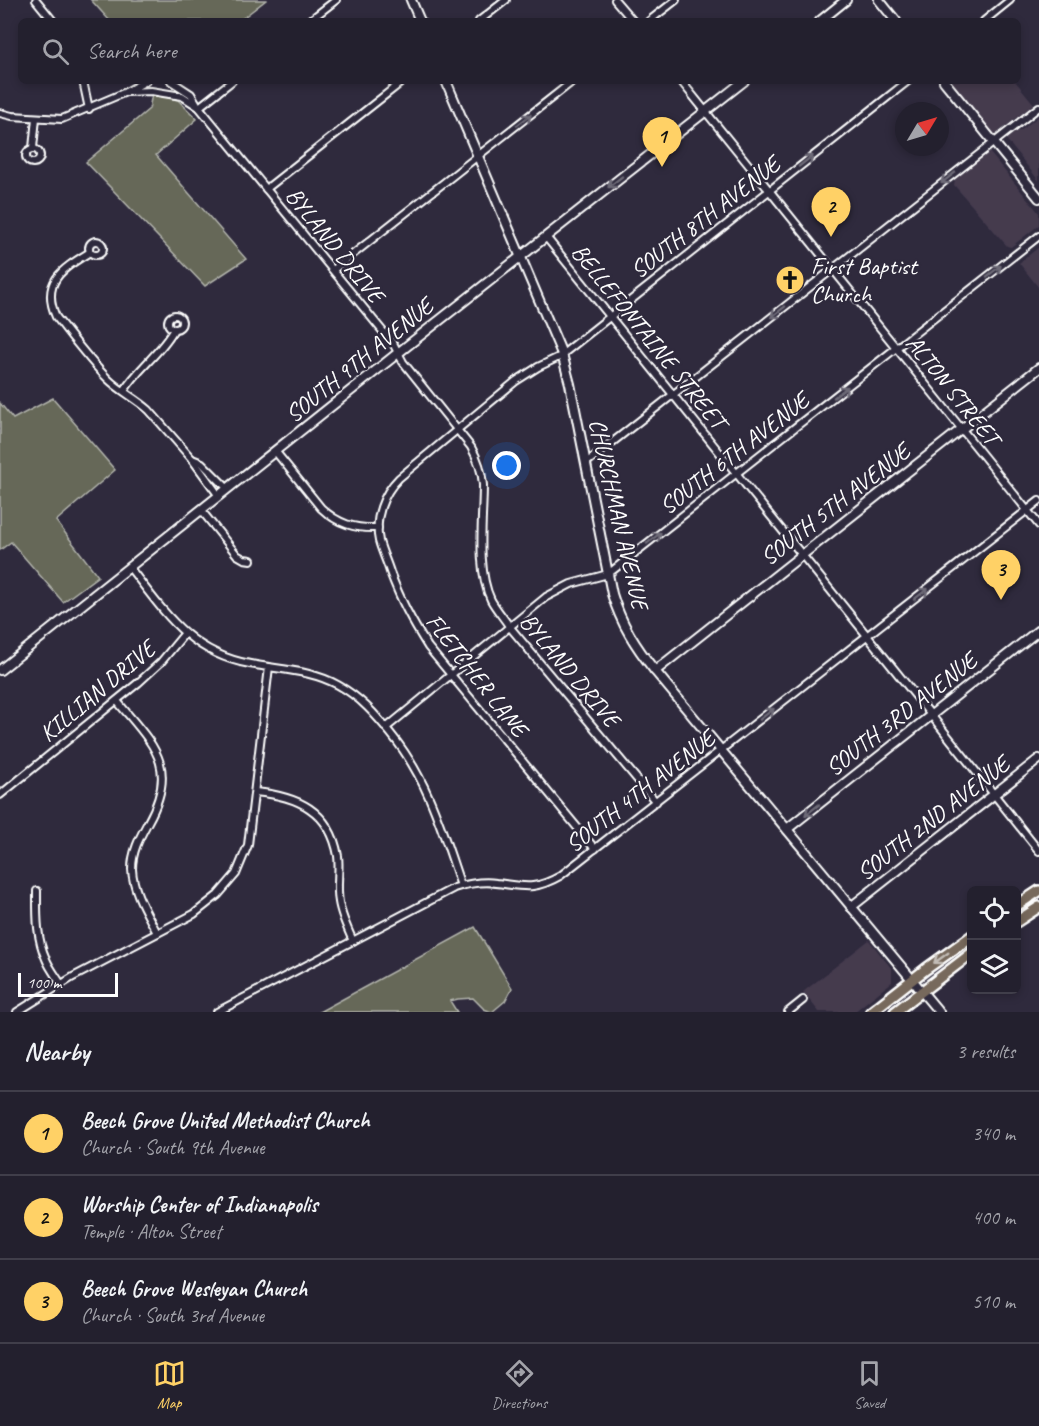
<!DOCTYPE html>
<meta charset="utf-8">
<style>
body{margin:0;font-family:Caveat,sans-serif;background:#2b2836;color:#f1f3f6}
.controls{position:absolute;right:18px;bottom:18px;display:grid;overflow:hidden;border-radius:9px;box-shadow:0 3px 9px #0003}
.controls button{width:54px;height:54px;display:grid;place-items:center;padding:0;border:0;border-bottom:2px solid #403e4a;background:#23202e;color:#f1f3f6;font:30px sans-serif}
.compass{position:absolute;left:895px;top:102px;width:54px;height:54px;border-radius:50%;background:#23202e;box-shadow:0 3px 9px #0003;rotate:52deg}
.scale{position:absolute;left:18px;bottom:15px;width:100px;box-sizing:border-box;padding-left:6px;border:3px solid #fff;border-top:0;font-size:16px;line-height:21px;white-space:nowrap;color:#fff;-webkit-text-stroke:4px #2f2a3d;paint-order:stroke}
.you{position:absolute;left:507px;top:466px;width:21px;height:21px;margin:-15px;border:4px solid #fff;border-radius:50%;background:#1a73e8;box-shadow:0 0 0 9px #1a73e833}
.badge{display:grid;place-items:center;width:39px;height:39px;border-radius:50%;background:#ffd166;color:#111;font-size:20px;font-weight:700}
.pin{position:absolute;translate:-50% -50px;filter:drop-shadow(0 2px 3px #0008)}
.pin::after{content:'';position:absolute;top:32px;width:21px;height:18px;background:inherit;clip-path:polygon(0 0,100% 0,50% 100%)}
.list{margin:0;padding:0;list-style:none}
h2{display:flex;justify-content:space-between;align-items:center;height:78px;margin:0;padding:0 24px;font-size:26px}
h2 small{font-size:20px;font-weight:400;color:#a3a3aa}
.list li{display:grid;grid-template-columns:39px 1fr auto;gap:18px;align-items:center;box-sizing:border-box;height:84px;padding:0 24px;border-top:2px solid #403e4a}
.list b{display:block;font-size:22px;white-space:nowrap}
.list p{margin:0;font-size:20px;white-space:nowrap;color:#a3a3aa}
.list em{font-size:20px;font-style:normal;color:#a3a3aa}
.icon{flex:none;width:33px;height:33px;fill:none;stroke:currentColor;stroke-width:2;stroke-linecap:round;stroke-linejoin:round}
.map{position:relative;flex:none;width:1039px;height:1012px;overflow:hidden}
.search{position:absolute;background:#23202e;box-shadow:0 3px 9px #0003;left:18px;right:18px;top:18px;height:66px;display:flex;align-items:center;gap:15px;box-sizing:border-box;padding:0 21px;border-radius:9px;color:#a3a3aa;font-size:22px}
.sheet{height:330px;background:#23202e}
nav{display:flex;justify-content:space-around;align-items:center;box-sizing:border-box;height:84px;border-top:2px solid #403e4a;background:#23202e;font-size:16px;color:#a3a3aa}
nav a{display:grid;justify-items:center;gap:3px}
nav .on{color:#ffd166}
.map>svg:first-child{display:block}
.built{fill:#443a4e}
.green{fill:#666859;stroke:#b2b4ac;stroke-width:1.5}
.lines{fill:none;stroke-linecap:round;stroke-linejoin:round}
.minor-casing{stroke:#fff;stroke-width:10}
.tertiary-casing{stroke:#fff;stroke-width:12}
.primary-casing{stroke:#fff;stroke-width:14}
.minor{stroke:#2f2a3d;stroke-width:6}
.tertiary{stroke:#2f2a3d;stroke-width:8}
.primary{stroke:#77695c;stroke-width:9}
.oneway{stroke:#6d6a77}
.oneway2{stroke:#c2bcb6}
.labels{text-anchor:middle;stroke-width:5;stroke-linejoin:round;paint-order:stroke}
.street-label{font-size:24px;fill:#fff;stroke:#2f2a3d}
.poi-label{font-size:24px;fill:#fff;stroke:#2f2a3d;text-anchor:start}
</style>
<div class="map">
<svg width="1039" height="1012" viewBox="0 0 1039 1012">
<rect width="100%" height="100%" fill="#2f2a3d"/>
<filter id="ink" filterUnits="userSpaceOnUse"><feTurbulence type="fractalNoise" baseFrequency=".0167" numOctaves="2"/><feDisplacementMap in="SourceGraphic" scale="12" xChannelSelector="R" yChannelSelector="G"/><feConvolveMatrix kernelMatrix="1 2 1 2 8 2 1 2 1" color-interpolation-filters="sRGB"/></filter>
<g filter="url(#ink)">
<g class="built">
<polygon points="951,81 1015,81 1034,104 996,134 993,134"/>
<polygon points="1039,116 1039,181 1006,139 1016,131 1020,131"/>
<polygon points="990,153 1039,213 1039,225 1011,247 1007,246 954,185 955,179 986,154"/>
<polygon points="1039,247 1039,288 1019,263"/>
<polygon points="869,940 892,969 892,982 854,1012 819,1012 803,992"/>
</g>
<g class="green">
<polygon points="91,0 266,0 239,21 110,21"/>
<polygon points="152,94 178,100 197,119 156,155 246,259 205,286 86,162 149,109"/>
<polygon points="53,398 115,470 56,521 98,576 63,602 11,542 0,550 0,403 13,419"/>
<polygon points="475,927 512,988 505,1001 492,1012 484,1009 473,998 458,999 450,1001 457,1012 319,1012"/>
</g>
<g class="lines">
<g class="minor-casing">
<g id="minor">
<polyline points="36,0 53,21"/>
<polyline points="615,0 633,21"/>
<polyline points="309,21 336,0"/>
<polyline points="479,21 506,0"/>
<polyline points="649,21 676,0"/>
<polyline points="984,21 1010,0"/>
<polyline points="83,81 89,109"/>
<polyline points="171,81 191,94 197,104"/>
<polyline points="681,81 1039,525"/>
<path d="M126 92 151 91 182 96 199 107 394 345 403 362 471 447C478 459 482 471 483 485 483 519 476 569 491 600 496 609 503 617 509 626L656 802"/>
<polyline points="199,107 232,81"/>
<polyline points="0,113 12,116 62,119 126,92 146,81"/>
<polyline points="33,148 36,118"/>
<circle cx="33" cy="156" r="7"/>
<polyline points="266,189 403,81"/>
<polyline points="546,237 931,715 1039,851"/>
<circle cx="96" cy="248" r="7"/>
<path d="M90 252C64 268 40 281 56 317 72 337 89 360 108 379 120 391 136 398 149 410L192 459 219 496"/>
<polyline points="333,270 573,81"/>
<circle cx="175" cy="322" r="7"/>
<path d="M124 391C138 368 161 353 174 329"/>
<path d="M275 451 321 508C338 524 355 529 378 528"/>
<polyline points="192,459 202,463 228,489"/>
<polyline points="586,463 1039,107"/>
<polyline points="201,510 237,555 244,559 251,560"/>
<path d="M130 568C165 613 190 653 250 664 281 670 311 670 338 685 360 697 376 715 391 734 428 779 443 833 461 886"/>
<path d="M117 701C152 744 180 765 148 822 140 837 132 851 132 869 133 892 147 913 157 933"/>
<polyline points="386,728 546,597 571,584 608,574 1039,236"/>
<path d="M255 792C297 796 330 810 338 856 340 871 336 886 339 902 341 915 347 928 353 941"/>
<polyline points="0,795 138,683 161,662 185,633"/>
<path d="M595 849 428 647C411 620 401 601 390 572 387 562 382 552 379 541 374 518 383 494 399 478L516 381 538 367 559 357 908 81"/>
<path d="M37 891C37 914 36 937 46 959 49 967 56 976 61 984"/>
<polyline points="17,1012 73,977 194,914 218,895 236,874 248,845 269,667"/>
<path d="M217 1012 454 888C467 884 482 881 496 883 523 886 534 891 560 876L1039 501"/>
<polyline points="788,1012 803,1000"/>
</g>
</g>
<g class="tertiary-casing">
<g id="tertiary">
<polyline points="411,0 420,21"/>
<polyline points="879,0 896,21"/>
<polyline points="820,21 846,0"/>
<path d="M446 81 562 354 570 384 612 594C621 624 636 647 655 671L939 1012"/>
<polyline points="944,81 1039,198"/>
<polyline points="0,670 398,353 744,81"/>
<polyline points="655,671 1039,368"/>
<polyline points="787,829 1039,630"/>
<polyline points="851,907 1039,759"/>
</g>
</g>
<g class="primary-casing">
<g id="primary">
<polyline points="1016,906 1039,891"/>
<polyline points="1016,922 1039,907"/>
<polyline points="871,1012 926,969 972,936"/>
<polyline points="895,1012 972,953"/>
</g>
</g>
<use href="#minor" class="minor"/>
<use href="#tertiary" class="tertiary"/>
<use href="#primary" class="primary"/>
</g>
<defs><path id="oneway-shaft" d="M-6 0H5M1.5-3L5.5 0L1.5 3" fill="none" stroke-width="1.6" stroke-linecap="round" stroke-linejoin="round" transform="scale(1.5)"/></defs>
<g class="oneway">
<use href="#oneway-shaft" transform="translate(524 120) rotate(-38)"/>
<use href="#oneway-shaft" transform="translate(806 161) rotate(-38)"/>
<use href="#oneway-shaft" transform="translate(948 178) rotate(142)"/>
<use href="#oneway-shaft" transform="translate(615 182) rotate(142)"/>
<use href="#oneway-shaft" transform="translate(994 271) rotate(-38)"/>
<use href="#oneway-shaft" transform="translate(778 312) rotate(142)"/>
<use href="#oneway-shaft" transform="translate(841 392) rotate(-38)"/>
<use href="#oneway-shaft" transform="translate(654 538) rotate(-38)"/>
<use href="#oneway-shaft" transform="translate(921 594) rotate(-38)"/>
<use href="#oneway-shaft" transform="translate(767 714) rotate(-38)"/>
<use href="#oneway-shaft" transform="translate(812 810) rotate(142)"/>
</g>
<use class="oneway2" href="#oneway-shaft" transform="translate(941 958) rotate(144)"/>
</g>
<defs>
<g id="church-disc" transform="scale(1.5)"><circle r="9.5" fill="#ffd166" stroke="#2f2a3d"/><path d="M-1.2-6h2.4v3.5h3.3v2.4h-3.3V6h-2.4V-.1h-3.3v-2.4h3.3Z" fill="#111"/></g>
</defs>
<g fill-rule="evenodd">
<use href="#church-disc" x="790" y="280"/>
</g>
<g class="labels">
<g class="street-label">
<text transform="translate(705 217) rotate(-38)" y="8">SOUTH 8TH AVENUE</text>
<text transform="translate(335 245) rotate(51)" y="8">BYLAND DRIVE</text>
<text transform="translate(649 336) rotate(51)" y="8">BELLEFONTAINE STREET</text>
<text transform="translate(359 360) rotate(-39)" y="8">SOUTH 9TH AVENUE</text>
<text transform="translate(953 390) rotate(51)" y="8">ALTON STREET</text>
<text transform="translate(734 453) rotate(-38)" y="8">SOUTH 6TH AVENUE</text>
<text transform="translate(835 504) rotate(-38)" y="8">SOUTH 5TH AVENUE</text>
<text transform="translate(619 514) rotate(77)" y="8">CHURCHMAN AVENUE</text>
<text transform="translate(570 670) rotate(50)" y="8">BYLAND DRIVE</text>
<text transform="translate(477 675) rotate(52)" y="8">FLETCHER LANE</text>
<text transform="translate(97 691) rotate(-40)" y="8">KILLIAN DRIVE</text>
<text transform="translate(901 714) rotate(-38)" y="8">SOUTH 3RD AVENUE</text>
<text transform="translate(640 791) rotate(-38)" y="8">SOUTH 4TH AVENUE</text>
<text transform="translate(933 818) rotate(-38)" y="8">SOUTH 2ND AVENUE</text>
</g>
<g class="poi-label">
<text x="811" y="274">First Baptist<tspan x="811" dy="28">Church</tspan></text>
</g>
</g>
</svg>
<div class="controls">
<button><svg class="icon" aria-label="locate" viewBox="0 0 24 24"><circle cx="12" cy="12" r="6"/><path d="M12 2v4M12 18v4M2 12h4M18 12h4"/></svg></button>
<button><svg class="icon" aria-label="layers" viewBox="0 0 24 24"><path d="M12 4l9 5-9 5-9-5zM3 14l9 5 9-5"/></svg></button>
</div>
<svg class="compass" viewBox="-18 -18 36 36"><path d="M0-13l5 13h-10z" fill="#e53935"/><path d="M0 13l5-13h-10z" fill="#a3a3aa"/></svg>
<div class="scale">100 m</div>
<div class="you"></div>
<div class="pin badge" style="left:662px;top:167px">1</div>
<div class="pin badge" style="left:831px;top:237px">2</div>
<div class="pin badge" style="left:1001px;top:600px">3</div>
<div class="search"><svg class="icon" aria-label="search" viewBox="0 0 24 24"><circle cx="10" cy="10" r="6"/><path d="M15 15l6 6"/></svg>Search here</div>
</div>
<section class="sheet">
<h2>Nearby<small>3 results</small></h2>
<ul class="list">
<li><span class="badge">1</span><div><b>Beech Grove United Methodist Church</b><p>Church · South 9th Avenue</p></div><em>340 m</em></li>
<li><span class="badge">2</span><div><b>Worship Center of Indianapolis</b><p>Temple · Alton Street</p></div><em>400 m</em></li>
<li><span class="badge">3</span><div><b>Beech Grove Wesleyan Church</b><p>Church · South 3rd Avenue</p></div><em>510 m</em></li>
</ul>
</section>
<nav>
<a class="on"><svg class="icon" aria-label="map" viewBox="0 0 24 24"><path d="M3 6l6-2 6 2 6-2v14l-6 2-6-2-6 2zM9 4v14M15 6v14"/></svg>Map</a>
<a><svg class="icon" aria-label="directions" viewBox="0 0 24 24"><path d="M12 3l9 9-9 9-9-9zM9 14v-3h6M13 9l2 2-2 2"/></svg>Directions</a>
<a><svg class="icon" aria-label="saved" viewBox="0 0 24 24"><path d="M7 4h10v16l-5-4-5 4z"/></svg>Saved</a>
</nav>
